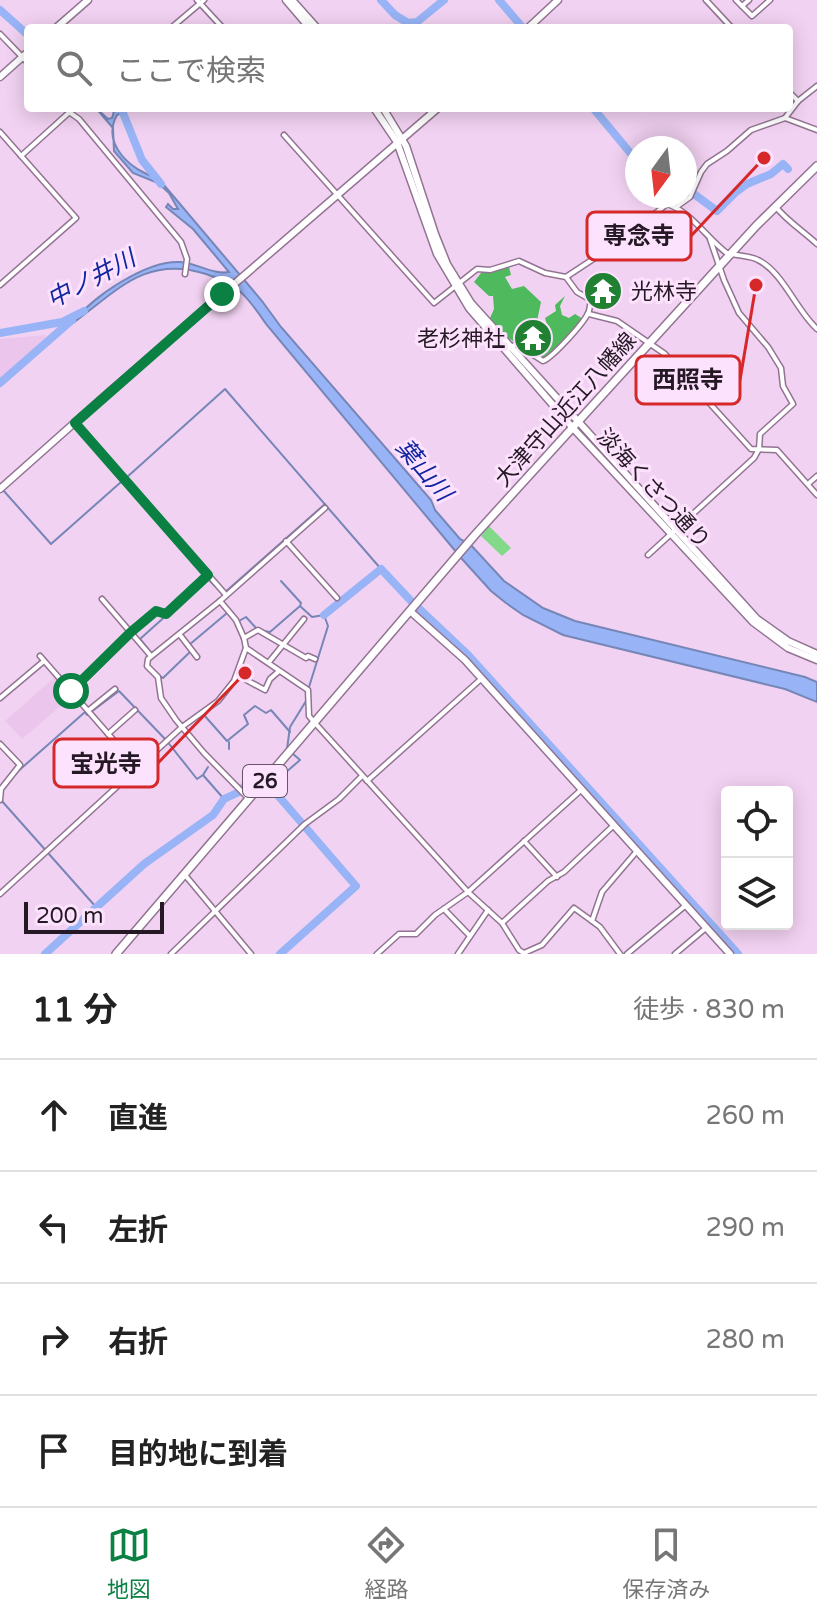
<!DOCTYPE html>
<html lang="ja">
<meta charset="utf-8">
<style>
body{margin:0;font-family:"Varela Round","Noto Sans JP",sans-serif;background:#f2f2f2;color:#222}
.controls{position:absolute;right:24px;bottom:24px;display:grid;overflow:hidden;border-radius:8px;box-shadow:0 4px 20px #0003}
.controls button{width:72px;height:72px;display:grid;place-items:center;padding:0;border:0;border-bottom:2px solid #e0e0e0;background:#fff;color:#222;font:40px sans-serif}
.compass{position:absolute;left:625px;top:136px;width:72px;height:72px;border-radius:50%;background:#fff;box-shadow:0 4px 20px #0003;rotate:195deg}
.scale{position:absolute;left:24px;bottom:20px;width:140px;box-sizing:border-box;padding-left:8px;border:4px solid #251925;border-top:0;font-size:22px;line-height:28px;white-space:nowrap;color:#251925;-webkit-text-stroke:6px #fce2fc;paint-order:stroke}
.stop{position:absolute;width:24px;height:24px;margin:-18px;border:6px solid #0b8043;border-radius:50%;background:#fff}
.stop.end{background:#0b8043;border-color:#fff;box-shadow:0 2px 8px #0008}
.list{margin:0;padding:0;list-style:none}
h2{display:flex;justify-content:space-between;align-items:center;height:104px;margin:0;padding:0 32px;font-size:34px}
h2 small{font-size:26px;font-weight:400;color:#767676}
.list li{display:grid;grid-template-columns:52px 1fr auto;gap:24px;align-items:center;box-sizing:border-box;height:112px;padding:0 32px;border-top:2px solid #e0e0e0}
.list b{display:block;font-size:30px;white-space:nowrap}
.list em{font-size:26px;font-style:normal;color:#767676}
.icon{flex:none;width:44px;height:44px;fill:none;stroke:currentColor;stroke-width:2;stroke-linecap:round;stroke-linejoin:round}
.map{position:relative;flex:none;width:817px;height:954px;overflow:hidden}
.search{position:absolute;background:#fff;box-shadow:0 4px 20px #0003;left:24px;right:24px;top:24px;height:88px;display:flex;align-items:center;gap:20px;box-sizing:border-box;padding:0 28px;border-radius:8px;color:#767676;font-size:30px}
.sheet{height:552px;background:#fff}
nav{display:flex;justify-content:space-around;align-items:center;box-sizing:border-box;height:112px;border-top:2px solid #e0e0e0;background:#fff;font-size:22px;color:#767676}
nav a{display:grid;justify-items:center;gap:4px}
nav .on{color:#0b8043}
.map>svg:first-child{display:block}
.built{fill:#ebc5eb}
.green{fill:#82d98a}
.forest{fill:#4eba5d}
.water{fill:#98b4f6;stroke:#7686b7;stroke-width:2}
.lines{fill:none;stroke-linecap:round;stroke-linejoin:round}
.stream{stroke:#7686b7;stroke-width:2}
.river{stroke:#98b4f6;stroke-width:8}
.street-casing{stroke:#927492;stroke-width:7}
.secondary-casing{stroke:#927492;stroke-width:9}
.primary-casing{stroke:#927492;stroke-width:10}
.street{stroke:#fff;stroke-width:4}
.secondary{stroke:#fff;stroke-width:6}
.primary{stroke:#fff;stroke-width:7}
.route{stroke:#0b8043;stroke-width:10}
.labels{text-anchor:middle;stroke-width:6;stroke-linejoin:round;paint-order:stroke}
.shield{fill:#fce2fc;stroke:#656;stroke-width:2}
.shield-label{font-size:20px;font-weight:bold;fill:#251925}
.poi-label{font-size:22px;fill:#251925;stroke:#fce2fc;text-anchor:start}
.street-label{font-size:22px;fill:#251925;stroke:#fce2fc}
.water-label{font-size:24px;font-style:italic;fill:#1025a0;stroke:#fce2fc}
.leader{fill:none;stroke:#d62828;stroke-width:3}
.callout-dot{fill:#d62828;stroke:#fce2fc;stroke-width:3}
.callout{fill:#fce2fc;stroke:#d62828;stroke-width:3}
.callout-label{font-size:24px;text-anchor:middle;font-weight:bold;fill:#251925}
</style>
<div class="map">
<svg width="817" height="954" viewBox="0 0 817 954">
<rect width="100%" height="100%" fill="#f2d2f2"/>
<g class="built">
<polygon points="46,335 45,339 0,378 0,339"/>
<polygon points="55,677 70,698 22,739 5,721"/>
</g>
<polygon class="green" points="489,526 511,548 502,556 481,536"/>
<polygon class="forest" points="509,267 511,275 505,277 512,289 524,286 541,302 536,326 544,328 547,325 545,318 556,311 555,305 565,296 560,306 562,315 569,318 575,314 583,319 548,357 542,359 508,338 490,318 494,309 493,296 489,296 474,282 481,273"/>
<path class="water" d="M96 108 108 119 112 118 115 108H124L125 112 117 115C101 144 131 171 158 178L262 301 281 327 431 500 435 510 460 539 471 545 504 581 543 608 575 621 805 677 817 682V702L785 689 563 635 523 615 506 603 491 591 462 559 266 324C247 296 239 285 206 274 146 255 118 290 73 323 91 297 147 260 180 262 197 263 213 275 229 272L193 229 166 207 168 204 173 209H178L169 193 158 183 133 173 114 151 113 128Z"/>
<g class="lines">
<g class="stream">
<polyline points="126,478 225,389 381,569"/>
<polyline points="3,490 51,544 121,482"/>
<polyline points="207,578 223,594 325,504"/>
<polyline points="281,581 301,603 300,606 312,617 324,615 328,626 309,687"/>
<polyline points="239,621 246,617 257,629"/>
<polyline points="264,631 270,632 300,606"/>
<polyline points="189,645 227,613"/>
<polyline points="153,655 140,639 188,596"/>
<polyline points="159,676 163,678 192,650"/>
<polyline points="204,715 227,741 248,724 244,715 255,706 266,713 271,710 290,732"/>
<polyline points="229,742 229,749"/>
<polyline points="287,749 290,727 306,701 306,693"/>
<polyline points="16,773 85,712 87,715 119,691 166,740 197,779 203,775 224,799"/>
<polyline points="203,775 208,767"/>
<polyline points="270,786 300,760 292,753"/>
<polyline points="1,800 96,907"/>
</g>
<g class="river">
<polyline points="381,0 395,15 408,23 417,22 444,0"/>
<polyline points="499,0 523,28"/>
<polyline points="0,10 28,35"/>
<polyline points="121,108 142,160 161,184"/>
<polyline points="593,108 637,161"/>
<polyline points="667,196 676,201 694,194 717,211 736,192 747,184 771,174 783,164 788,169"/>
<polyline points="0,333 62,322 84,311"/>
<polyline points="0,383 72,320"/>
<polyline points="324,615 381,569 412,602 468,655 738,954"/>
<polyline points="45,954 144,864 213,815 224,799 239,792 255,775 262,777 356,886 280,954"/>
</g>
<g class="street-casing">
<g id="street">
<polyline points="197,0 223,28"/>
<polyline points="706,0 732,28"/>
<polyline points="736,0 752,16 770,0"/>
<polyline points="742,6 749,0"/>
<polyline points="171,28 204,0"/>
<polyline points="0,34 28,63"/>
<polyline points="789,92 798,101"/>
<polyline points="69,112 79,119 181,242 187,259 185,274"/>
<polyline points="785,118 817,130"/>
<polyline points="0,132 76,218 0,285"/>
<path d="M284 135 434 303 477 269 490 270 519 261 545 273 566 277 577 292 591 300C590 303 590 310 588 313 584 323 552 358 543 361L516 344 510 348"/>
<polyline points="21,156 74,108"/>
<path d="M775 206C787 221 803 231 817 244"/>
<polyline points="676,207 690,197 701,172 707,164 727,151 751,130 785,118 798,101 817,86"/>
<path d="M732 254C740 256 751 256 758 260 783 272 796 310 817 329"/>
<path d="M566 277 619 242 667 204C692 212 707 239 728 254"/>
<polyline points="589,314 617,321 665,354 751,449 777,450 817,495"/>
<polyline points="75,423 226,595"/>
<polyline points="808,484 817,476"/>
<polyline points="286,541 337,598"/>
<polyline points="648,555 754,458 759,449 760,434 793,404 783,386 781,368 768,347 739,313 724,280 710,239"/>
<polyline points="102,599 151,656"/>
<polyline points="131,632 156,611 166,614 208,575"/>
<polyline points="180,635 197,657"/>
<polyline points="244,638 258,630 306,658 308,656 315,659"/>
<polyline points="246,648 308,690 309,716 315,723 468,892 502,923 519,950 525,954"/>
<polyline points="40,656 138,768"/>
<polyline points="269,662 304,619"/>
<polyline points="239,676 265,690 270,679 278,672"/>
<polyline points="71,691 132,633"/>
<polyline points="0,698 44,661"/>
<polyline points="89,710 115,689"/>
<polyline points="108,734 135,710"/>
<polyline points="0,744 20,765 1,789 0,800"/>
<polyline points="367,781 481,679"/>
<polyline points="249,799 204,753 176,720 161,698 158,677 147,666 148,659 220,601 325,508"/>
<polyline points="524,841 557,877"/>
<polyline points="185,875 251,954"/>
<polyline points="0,894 182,727 218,701 234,681 246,648 244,638 236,620 220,601"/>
<polyline points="444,909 470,936"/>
<polyline points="592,921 600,927 620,954"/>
<polyline points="502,923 548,881 564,872 614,825"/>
<polyline points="524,953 542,945 574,908 592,921 602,892 637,851"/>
<polyline points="171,954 305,824 339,799 362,776"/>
<polyline points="377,954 399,934 416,934 435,915 468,892 581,790"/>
<polyline points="458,954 488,910"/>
<polyline points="627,954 686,905"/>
<polyline points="675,954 707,927"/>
</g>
</g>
<g class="secondary-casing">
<g id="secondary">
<polyline points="286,0 310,28"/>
<polyline points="292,0 317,28"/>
<polyline points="56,28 88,0"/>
<polyline points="528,28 558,0"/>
<polyline points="0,77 28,52"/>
<polyline points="374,108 397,142 437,254 469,308 572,427 753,622 788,648 817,660"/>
<polyline points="383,108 406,146 435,234 447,264 471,303 757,619 788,641 817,654"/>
<polyline points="0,489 108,393 438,108"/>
<polyline points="410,611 465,660 730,954"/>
</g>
</g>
<g class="primary-casing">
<polyline id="primary" points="116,954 474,536 756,226 817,166"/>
</g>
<use href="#street" class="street"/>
<use href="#secondary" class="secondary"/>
<use href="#primary" class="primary"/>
</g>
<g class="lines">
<polyline class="route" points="71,691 131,632 156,611 166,614 208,575 75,423 222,294"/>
</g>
<defs>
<g id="temple-disc" transform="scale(2)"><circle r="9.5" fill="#208133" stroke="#fce2fc"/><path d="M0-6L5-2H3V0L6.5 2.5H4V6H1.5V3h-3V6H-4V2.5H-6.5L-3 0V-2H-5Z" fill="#fff"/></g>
</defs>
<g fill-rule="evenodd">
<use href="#temple-disc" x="603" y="291"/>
<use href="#temple-disc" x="533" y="338"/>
</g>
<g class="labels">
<rect class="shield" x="243" y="765" width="44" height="32" rx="6"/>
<g class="shield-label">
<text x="265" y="788">26</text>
</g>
<g class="poi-label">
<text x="631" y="299">光林寺</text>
<text x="505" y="346" text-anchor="end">老杉神社</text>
</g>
<g class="street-label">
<text transform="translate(565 409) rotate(-48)" y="8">大津守山近江八幡線</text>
<text transform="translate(654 488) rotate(47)" y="8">淡海くさつ通り</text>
</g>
<g class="water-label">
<text transform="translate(91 279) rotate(-28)" y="8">中ノ井川</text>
<text transform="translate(424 470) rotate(50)" y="8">葉山川</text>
</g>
</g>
<path class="leader" d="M764 158L691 236M756 285L740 380M245 673L158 763"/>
<g class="callout-dot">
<circle cx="764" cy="158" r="8"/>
<circle cx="756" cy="285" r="8"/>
<circle cx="245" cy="673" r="8"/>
</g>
<g class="callout">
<rect x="587" y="212" width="104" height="48" rx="8"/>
<rect x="636" y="356" width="104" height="48" rx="8"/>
<rect x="54" y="739" width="104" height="48" rx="8"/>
</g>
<g class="callout-label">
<text x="639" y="244">専念寺</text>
<text x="688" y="388">西照寺</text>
<text x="106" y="772">宝光寺</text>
</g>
</svg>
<div class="controls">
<button><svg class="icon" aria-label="locate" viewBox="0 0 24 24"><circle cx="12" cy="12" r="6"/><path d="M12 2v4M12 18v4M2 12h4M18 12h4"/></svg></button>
<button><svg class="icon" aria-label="layers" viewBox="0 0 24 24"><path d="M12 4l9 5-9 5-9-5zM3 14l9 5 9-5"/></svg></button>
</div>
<svg class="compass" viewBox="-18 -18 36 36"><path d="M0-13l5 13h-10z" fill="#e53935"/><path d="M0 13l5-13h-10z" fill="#767676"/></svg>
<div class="scale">200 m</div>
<div class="stop" style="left:71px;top:691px"></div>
<div class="stop end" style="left:222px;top:294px"></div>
<div class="search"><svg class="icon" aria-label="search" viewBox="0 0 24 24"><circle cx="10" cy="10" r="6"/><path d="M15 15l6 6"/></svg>ここで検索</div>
</div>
<section class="sheet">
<h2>11 分<small>徒歩 · 830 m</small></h2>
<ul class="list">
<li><svg class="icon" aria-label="ahead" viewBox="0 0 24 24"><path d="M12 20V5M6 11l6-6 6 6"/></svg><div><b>直進</b></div><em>260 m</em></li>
<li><svg class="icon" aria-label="left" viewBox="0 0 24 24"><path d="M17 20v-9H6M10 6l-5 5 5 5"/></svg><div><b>左折</b></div><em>290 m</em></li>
<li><svg class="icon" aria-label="right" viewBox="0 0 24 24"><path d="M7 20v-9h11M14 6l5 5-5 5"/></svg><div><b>右折</b></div><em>280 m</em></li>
<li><svg class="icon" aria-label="arrive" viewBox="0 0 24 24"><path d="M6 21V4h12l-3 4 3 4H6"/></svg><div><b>目的地に到着</b></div></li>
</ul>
</section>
<nav>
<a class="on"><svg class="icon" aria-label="map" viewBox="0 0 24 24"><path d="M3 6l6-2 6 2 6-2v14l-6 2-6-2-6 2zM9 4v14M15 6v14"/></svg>地図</a>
<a><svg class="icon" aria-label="directions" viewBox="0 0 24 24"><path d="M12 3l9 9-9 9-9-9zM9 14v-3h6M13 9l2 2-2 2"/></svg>経路</a>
<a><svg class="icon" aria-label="saved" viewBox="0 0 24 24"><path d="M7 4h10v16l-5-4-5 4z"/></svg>保存済み</a>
</nav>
